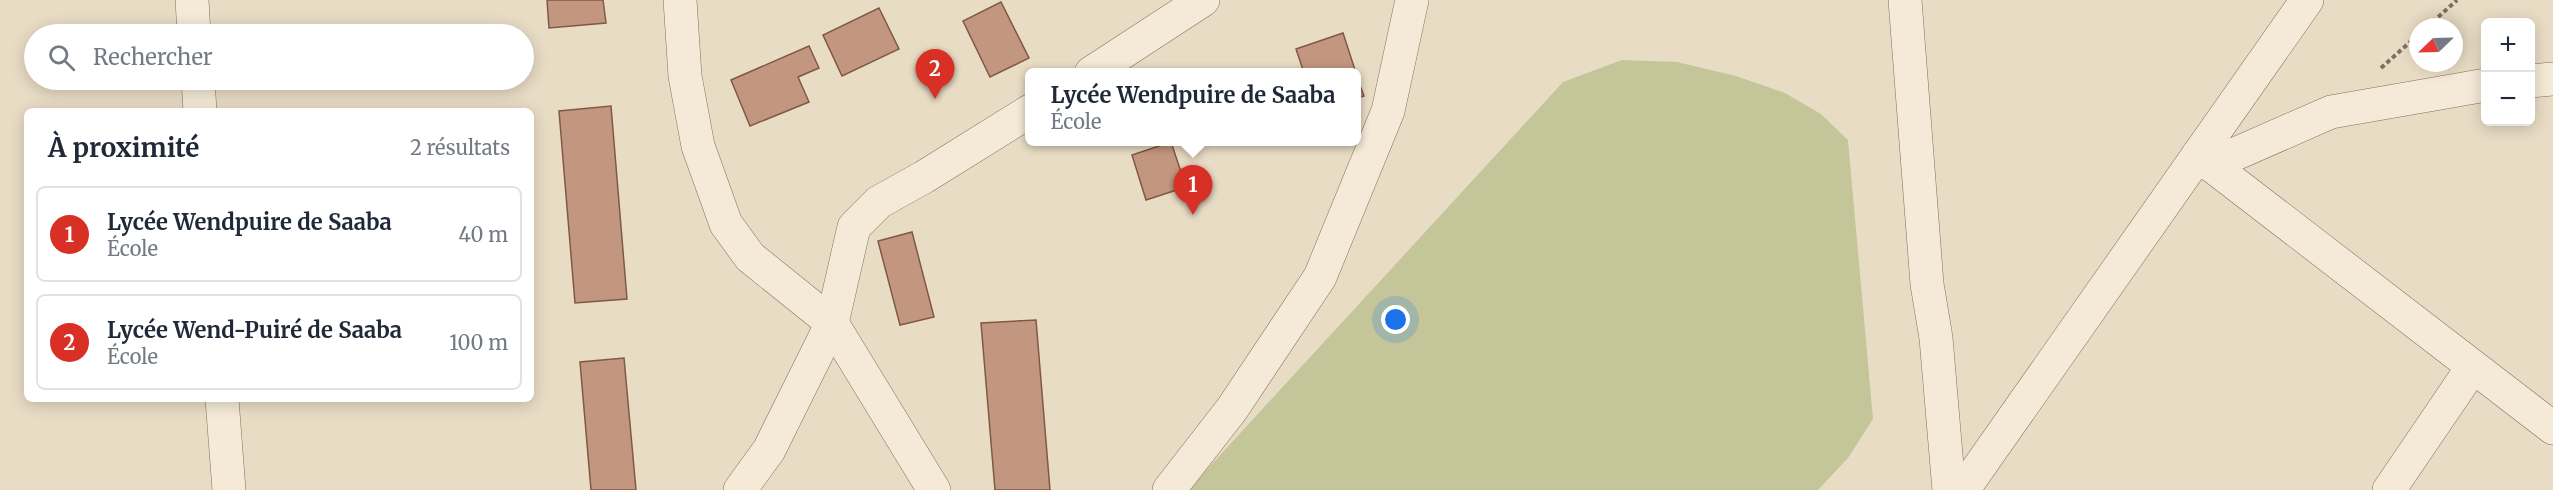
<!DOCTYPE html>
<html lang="fr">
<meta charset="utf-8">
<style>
body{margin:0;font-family:Merriweather,serif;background:#f2f2f3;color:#1f2937}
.controls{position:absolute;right:18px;top:18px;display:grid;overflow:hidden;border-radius:9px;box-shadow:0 3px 15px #0003}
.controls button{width:54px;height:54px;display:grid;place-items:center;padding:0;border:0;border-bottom:2px solid #e0e1e3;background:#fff;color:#1f2937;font:30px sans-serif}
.compass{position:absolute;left:2409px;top:18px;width:54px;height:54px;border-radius:50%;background:#fff;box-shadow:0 3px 15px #0003;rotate:247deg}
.you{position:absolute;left:1396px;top:320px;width:21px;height:21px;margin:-15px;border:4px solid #fff;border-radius:50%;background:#1a73e8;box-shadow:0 0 0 9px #1a73e833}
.badge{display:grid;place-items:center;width:39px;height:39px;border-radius:50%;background:#d93025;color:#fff;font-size:20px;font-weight:700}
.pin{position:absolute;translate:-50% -50px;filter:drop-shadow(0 2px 3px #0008)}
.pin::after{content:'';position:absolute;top:32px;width:21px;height:18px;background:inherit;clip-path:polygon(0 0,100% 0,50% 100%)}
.popup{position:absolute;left:1025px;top:68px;width:336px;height:78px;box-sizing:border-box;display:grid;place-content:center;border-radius:9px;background:#fff;filter:drop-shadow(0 2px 4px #0005);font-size:20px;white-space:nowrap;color:#747a83}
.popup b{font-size:22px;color:#1f2937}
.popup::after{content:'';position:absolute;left:50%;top:100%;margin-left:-12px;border:12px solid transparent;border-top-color:#fff}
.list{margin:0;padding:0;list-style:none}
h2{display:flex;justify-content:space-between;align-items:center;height:78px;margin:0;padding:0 24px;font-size:26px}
h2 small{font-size:20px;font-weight:400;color:#747a83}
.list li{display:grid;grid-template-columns:39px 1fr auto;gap:18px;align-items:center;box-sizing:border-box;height:96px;margin:0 12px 12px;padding:0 12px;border:2px solid #e0e1e3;border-radius:9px}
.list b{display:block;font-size:22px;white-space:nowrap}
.list p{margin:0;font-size:20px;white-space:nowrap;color:#747a83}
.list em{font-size:20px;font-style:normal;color:#747a83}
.icon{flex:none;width:33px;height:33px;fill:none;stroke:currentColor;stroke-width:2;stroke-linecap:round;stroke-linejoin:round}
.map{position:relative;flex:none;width:2553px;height:490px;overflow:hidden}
.search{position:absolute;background:#fff;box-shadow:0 3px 15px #0003;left:24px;top:24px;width:510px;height:66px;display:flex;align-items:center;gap:15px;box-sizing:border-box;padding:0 21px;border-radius:33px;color:#747a83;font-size:22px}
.panel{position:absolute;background:#fff;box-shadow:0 3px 15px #0003;left:24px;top:108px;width:510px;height:294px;border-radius:9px}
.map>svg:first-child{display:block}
.green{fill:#c4c69a}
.building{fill:#c3977f;stroke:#7f5945;stroke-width:1.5}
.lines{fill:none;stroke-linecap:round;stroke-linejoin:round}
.minor-casing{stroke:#826f5d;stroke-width:34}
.path{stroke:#826f5d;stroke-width:4;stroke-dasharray:4.5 3;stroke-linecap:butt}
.minor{stroke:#f5ead7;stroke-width:33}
</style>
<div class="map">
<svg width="2553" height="490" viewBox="0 0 2553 490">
<rect width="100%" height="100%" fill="#e9dcc5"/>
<polygon class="green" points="1622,60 1677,62 1736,76 1785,93 1821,114 1848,140 1873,419 1848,458 1818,490 1188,490 1563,82"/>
<g class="building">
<polygon points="547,0 603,0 606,23 549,28"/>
<polygon points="1001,2 1029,58 990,77 963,21"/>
<polygon points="879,8 899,49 842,76 823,35"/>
<polygon points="1343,33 1356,73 1304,73 1296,49"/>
<polygon points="809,46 819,68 798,77 809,102 750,126 731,80"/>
<polygon points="1356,75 1364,96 1356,98"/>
<polygon points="611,106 627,299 575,303 559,111"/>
<polygon points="1171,142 1186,187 1146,200 1132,155"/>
<polygon points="912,232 934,317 900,325 878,241"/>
<polygon points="1036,320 1050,490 995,490 981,323"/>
<polygon points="624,358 636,490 591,490 580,362"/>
</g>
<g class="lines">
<g class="minor-casing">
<g id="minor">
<polyline points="192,0 194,34"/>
<polyline points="680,0 685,76 698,146 726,224 750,257 832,323 934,490"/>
<polyline points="1905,0 1927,284 1936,338 1949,490"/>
<polyline points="1091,73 1203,0"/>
<polyline points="198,80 200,111"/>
<polyline points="2530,81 2553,79"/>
<polyline points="2198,155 2553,428"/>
<polyline points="2210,165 2331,112 2486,85"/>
<polyline points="222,399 229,490"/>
<polyline points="740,490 769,450 832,323 854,227 879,202 924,177 1030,111"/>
<polyline points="1169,490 1232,409 1320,277 1388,111 1412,0"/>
<polyline points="1963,490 2307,0"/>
<polyline points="2389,490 2472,368"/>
</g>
</g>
<g class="path">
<polyline points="2427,27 2457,0"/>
<polyline points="2381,68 2418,35"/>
</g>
<use href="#minor" class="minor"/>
</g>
</svg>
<div class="controls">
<button>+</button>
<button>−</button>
</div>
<svg class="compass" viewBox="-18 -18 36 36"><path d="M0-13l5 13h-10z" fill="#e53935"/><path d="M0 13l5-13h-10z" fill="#747a83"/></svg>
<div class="you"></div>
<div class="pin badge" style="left:1193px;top:215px">1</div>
<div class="popup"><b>Lycée Wendpuire de Saaba</b>École</div>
<div class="pin badge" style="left:935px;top:99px">2</div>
<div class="search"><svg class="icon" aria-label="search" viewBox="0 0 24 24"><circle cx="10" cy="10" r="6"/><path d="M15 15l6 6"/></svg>Rechercher</div>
<section class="panel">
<h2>À proximité<small>2 résultats</small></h2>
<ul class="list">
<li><span class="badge">1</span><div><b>Lycée Wendpuire de Saaba</b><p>École</p></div><em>40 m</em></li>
<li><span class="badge">2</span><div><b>Lycée Wend-Puiré de Saaba</b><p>École</p></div><em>100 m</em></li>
</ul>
</section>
</div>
